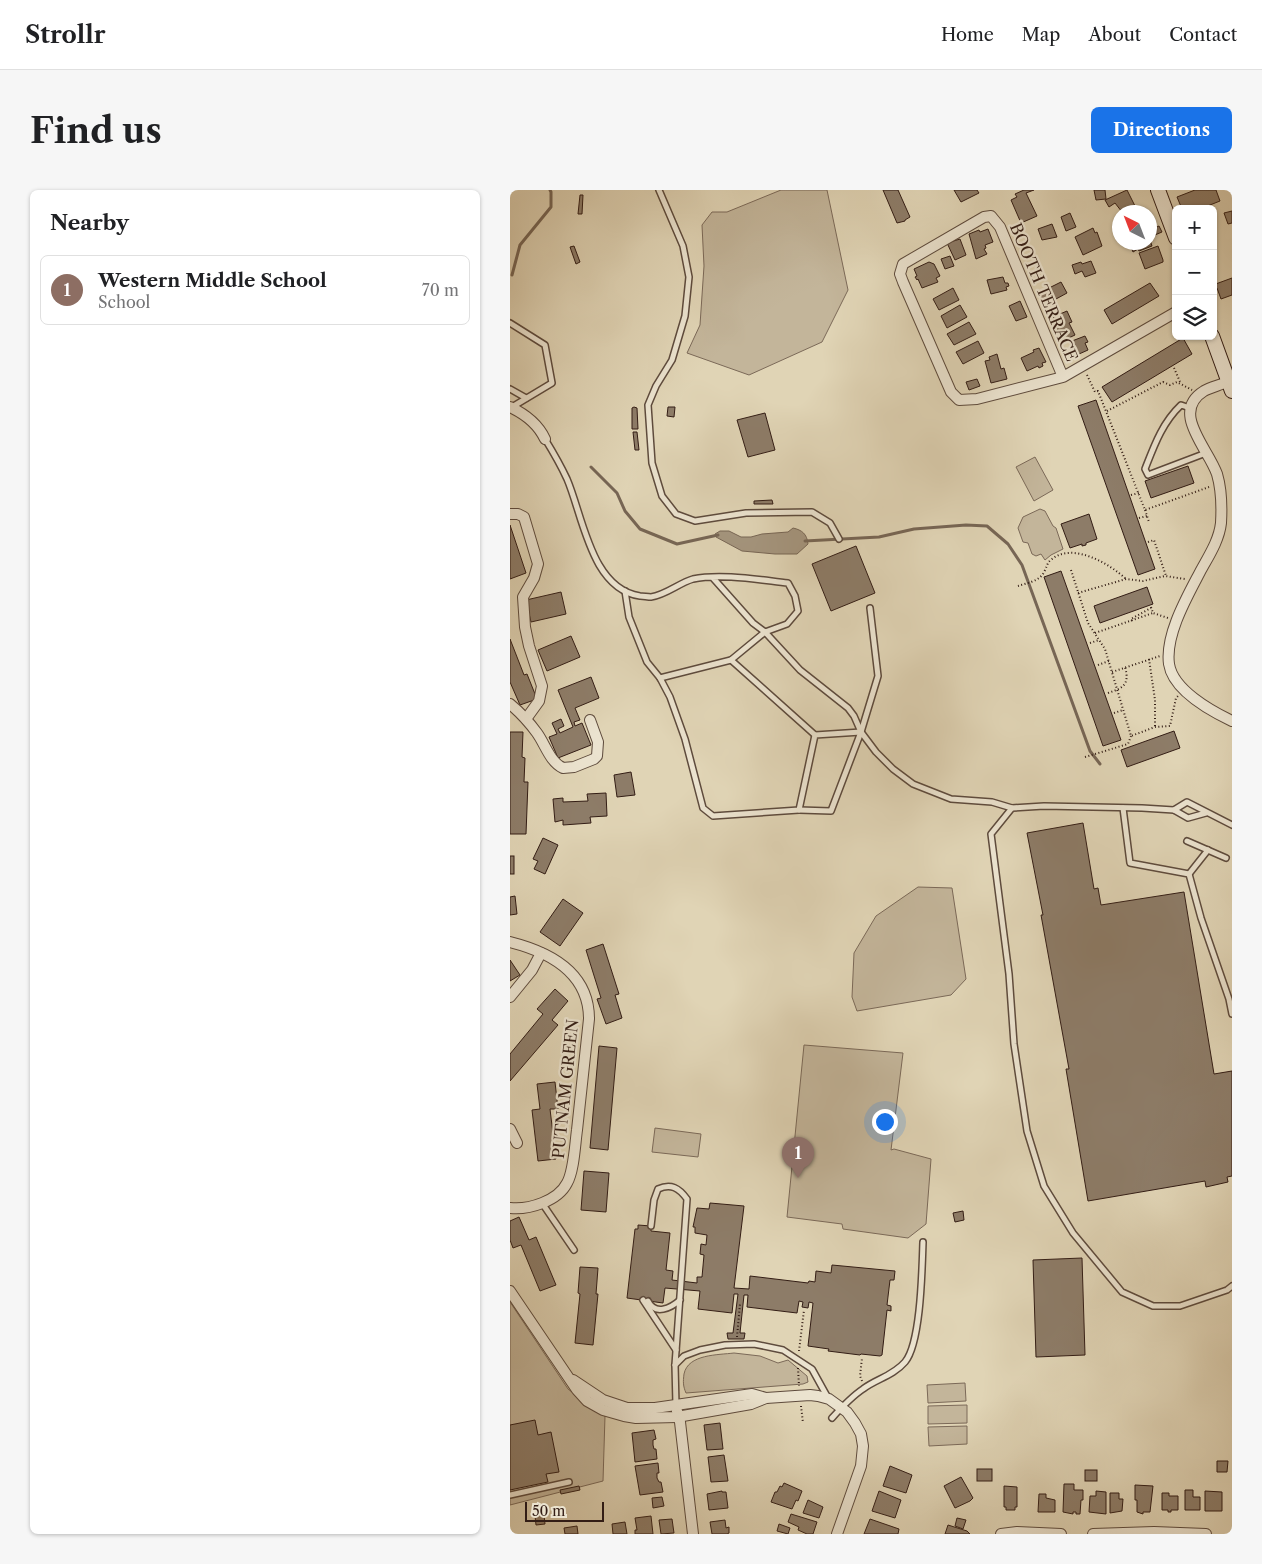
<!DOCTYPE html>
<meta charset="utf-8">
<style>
body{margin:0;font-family:"Libre Caslon Text",serif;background:#f6f6f6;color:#202124}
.controls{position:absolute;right:15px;top:15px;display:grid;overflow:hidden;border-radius:8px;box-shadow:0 1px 4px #0004}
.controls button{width:45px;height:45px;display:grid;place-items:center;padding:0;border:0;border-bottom:1px solid #e0e0e0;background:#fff;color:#202124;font:25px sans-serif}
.compass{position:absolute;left:602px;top:15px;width:45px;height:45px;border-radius:50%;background:#fff;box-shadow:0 1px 4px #0004;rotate:318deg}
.scale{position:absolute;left:15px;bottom:12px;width:79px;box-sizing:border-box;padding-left:5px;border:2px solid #331d15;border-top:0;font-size:14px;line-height:18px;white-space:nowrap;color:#331d15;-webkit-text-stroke:4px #ebe3cf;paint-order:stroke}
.you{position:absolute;left:374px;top:931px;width:18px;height:18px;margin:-12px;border:4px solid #fff;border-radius:50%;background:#1a73e8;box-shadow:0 0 0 8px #1a73e833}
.badge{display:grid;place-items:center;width:32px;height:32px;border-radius:50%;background:#1a73e8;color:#fff;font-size:16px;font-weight:700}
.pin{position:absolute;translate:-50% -41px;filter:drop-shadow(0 1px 2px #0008)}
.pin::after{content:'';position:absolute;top:26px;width:18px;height:15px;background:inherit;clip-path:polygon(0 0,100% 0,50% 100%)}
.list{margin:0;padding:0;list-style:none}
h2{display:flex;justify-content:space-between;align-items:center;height:65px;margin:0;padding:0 20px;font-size:21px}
h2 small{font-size:16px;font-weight:400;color:#757577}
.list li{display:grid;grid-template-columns:32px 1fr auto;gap:15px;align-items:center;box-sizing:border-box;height:70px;margin:0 10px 10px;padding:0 10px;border:1px solid #e0e0e0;border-radius:8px}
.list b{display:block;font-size:19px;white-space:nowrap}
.list p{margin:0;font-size:16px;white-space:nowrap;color:#757577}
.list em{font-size:16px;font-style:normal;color:#757577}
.icon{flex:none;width:28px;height:28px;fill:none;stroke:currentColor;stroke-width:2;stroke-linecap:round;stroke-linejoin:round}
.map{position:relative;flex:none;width:722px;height:1344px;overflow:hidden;border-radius:8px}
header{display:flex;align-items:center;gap:30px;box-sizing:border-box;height:70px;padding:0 25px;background:#fff;border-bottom:1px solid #e0e0e0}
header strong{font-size:24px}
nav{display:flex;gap:28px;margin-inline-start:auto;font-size:18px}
.intro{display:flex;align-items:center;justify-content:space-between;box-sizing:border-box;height:120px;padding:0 30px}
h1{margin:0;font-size:35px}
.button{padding:12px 22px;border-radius:8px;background:#1a73e8;color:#fff;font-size:18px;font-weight:700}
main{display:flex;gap:30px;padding:0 30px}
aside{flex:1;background:#fff;border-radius:8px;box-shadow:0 1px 4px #0004}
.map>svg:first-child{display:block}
.green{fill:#c3b59a;stroke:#7b6958}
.water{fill:#a5967f;stroke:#765}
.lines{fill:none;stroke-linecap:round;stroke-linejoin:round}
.stream{stroke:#765;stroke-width:3}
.building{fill:#8d7c68;stroke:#331d15}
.service-casing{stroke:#5e4b3d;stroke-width:8}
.minor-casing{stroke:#5e4b3d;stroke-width:12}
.secondary-casing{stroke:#331d15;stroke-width:16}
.path{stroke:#331d15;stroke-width:2;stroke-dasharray:1 2.5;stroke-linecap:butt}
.service{stroke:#ebe3cf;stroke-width:5}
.minor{stroke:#ebe3cf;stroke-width:10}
.secondary{stroke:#ebe3cf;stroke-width:14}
.labels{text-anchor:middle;stroke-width:4.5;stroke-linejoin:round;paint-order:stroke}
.street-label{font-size:16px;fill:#331d15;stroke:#ebe3cf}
</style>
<header>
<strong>Strollr</strong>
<nav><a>Home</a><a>Map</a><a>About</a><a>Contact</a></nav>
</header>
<div class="intro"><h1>Find us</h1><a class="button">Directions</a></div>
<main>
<aside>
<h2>Nearby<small></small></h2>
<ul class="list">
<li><span class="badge" style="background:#8d6e63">1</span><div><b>Western Middle School</b><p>School</p></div><em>70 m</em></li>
</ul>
</aside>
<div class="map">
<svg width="722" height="1344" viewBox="0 0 722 1344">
<rect width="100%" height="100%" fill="#e0d4b5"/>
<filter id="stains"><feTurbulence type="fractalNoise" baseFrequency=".004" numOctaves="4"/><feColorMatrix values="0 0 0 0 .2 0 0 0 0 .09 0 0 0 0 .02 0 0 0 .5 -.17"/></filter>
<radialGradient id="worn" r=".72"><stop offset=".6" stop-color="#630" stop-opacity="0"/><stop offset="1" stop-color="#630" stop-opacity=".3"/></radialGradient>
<g class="green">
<polygon points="271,0 317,0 338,100 312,152 239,185 177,163 190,135 194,76 192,35 202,22 217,22"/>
<polygon points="525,267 543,300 524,311 506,277"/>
<polygon points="530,319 535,321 543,336 546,338 553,359 541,365 535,370 531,364 526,366 522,364 518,353 513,352 508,338 513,327"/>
<polygon points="408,697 442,698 456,789 441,805 347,821 342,807 344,763 366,726"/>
<polygon points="294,855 393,863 381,960 384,959 421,969 416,1034 398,1048 333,1039 332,1034 277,1027"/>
<polygon points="145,938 191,944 188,967 142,962"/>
<polygon points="0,1112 58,1199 84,1219 95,1226 93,1291 0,1315"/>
<path d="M224 1163 250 1166 268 1173 278 1170 297 1186 298 1192 293 1194 176 1203C173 1196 173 1192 174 1184 178 1164 208 1165 224 1163Z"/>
<polygon points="455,1193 456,1211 418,1213 417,1195"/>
<polygon points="457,1215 457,1233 418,1234 418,1216"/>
<polygon points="457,1236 457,1254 419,1256 418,1237"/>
</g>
<path class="water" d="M283 338C292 340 297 344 298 354L287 364H265L232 361 206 347 205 344 210 341H219L231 347H241L252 344 278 342Z"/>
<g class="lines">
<g class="stream">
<polyline points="2,85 10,55 41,17 41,2 40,0"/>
<polyline points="81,277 107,303 115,321 130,339 167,354 208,345"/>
<polyline points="295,351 369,347 404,339 456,335 477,336 498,354 512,375 580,561 590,574"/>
</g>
</g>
<g class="building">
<polygon points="373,0 388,0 400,27 395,30 395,31 387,33"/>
<polygon points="444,0 467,0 469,3 451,12"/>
<polygon points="514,0 524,0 516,3 527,26 511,33 501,10 507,7 505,4"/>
<polygon points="584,0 595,0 596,9 586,10"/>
<polygon points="617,0 627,20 622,22 612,22 605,13 599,17 595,10"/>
<polygon points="685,0 706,0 710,11 690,19 672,19 667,7"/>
<polygon points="70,5 73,5 72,24 68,24"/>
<polygon points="722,21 722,33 718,34 714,23"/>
<polygon points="560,23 566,37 556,41 551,27"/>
<polygon points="542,34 547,47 532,50 528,39"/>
<polygon points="649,36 652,42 640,47 640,40"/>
<polygon points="583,38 585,43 587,42 592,56 573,65 565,47"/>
<polygon points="478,39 483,52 475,55 476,58 474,59 477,64 466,69 459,44 469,40 470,42"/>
<polygon points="450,49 456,65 445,70 437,53"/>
<polygon points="640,50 642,56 629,61 628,59 623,62 619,52 640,52"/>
<polygon points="64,56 70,72 66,74 60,57"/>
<polygon points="648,56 653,70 653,72 635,79 629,63"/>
<polygon points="440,66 444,76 435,79 431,69"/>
<polygon points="581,71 586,83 575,87 572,81 565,84 562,75 571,72 572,74"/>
<polygon points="419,72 424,74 430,86 426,88 428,92 412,98 408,89 407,90 405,87 407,86 404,79"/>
<polygon points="493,87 495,93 498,93 499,96 496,97 497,100 481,104 477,90"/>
<polygon points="722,88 722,105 711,109 707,98 704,99 703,95"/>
<polygon points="551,92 557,103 535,115 529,103"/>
<polygon points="640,93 649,106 602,134 594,120"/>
<polygon points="443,98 449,110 429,120 423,109"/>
<polygon points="510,111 517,127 506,131 499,116"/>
<polygon points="450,115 457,127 437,138 431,126"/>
<polygon points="557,121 562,132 559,133 565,145 552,151 543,127"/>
<polygon points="459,132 466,144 444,155 437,144"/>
<polygon points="575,146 578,152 575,153 578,160 569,164 565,158 564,159 562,151"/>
<polygon points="673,148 682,164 602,212 592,197"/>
<polygon points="468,151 474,163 453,174 446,162"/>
<polygon points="529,158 536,172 532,173 533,176 529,178 528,176 517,181 511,168 524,162 523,160"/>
<polygon points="487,164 491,179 494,178 497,189 481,193 475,171 480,170 479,167"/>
<polygon points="467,189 470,196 459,200 456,192"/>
<polygon points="586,210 645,379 628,385 568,216"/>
<polygon points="124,217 127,218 128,239 122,239 122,218"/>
<polygon points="158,217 165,217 164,227 157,226"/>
<polygon points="255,223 265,260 238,267 227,230"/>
<polygon points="123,242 127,242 129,260 125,260"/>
<polygon points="678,276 684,293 641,308 635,291"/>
<polygon points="262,310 263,314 244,314 244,311"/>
<polygon points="579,324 587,349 576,353 576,355 572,356 572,354 560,358 551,334"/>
<polygon points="0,335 16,383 0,389"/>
<polygon points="346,356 365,403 321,421 302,374"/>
<polygon points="551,381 611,550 593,556 534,387"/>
<polygon points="637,397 643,414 590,433 584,416"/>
<polygon points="51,402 56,424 21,432 16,410"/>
<polygon points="61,446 70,467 37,481 28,460"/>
<polygon points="0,449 14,485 17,484 27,509 10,515 0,492"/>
<polygon points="81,487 89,508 65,518 70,530 64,532 65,536 72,533 81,555 48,568 39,547 47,544 42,533 51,529 54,536 48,539 50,543 63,537 48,500"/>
<polygon points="664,541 670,558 617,577 611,560"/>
<polygon points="0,542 13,542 12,567 15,568 14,592 18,592 16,644 0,644"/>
<polygon points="121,582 125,605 107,607 104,585"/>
<polygon points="96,603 97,626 80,627 81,633 53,635 53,630 45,632 43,609 53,608 53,612 78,611 77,604"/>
<polygon points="573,633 584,699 588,698 591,715 674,702 704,884 722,881 722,986 717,987 718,992 696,997 695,991 578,1011 556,879 559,879 531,725 533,725 517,643"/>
<polygon points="33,648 48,655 35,684 24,679 28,671 23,669"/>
<rect x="0" y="666" width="4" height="18"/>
<polygon points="5,706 7,724 0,725 0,707"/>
<polygon points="53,709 73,723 50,756 30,742"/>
<polygon points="93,754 109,804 105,805 112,828 96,834 87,809 91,808 76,760"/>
<polygon points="0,770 10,785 0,791"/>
<polygon points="45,799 58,811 42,830 48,835 0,891 0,864 33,824 27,819"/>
<polygon points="89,856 107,858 98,960 80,958"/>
<polygon points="45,892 48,919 40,919 46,969 28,971 22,920 30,919 27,894"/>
<polygon points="74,981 99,983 96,1022 71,1020"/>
<polygon points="200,1013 234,1016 224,1098 239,1099 240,1086 298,1093 299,1091 305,1092 306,1081 321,1083 322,1075 385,1081 384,1090 380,1090 377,1115 381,1116 381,1121 377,1120 372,1165 370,1166 351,1164 350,1165 318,1161 319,1159 298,1156 303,1113 299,1112 298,1118 292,1117 293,1112 289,1111 287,1123 237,1117 238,1105 234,1105 230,1143 235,1143 234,1149 218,1149 217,1143 223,1143 228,1104 224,1104 222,1123 188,1119 190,1101 155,1098 153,1113 117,1108 125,1039 128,1039 128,1035 141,1036 141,1041 160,1043 156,1080 163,1081 162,1090 187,1093 187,1087 192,1087 194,1065 190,1064 191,1054 196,1055 197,1045 185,1043 185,1037 183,1037 187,1018 199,1019"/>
<polygon points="453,1021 454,1030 445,1032 443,1023"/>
<polygon points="9,1027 19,1050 26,1047 46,1095 30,1101 11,1055 3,1058 0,1050 0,1031"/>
<polygon points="572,1068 575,1165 526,1167 523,1070"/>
<polygon points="70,1077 88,1078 86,1104 88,1104 83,1155 65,1153 70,1104 68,1103"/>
<polygon points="25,1230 28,1245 41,1242 49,1282 36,1284 38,1292 0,1300 0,1235"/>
<polygon points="210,1233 213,1259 197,1260 194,1235"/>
<polygon points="144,1240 146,1249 143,1250 143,1255 144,1259 146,1259 147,1269 125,1272 122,1243"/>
<polygon points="214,1265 218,1291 201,1292 198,1267"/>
<polygon points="707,1271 718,1271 717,1282 707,1282"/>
<polygon points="148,1273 149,1283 147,1283 147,1288 149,1292 151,1292 153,1302 130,1305 125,1276"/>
<polygon points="380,1276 402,1285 396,1303 373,1296"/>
<rect x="467" y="1279" width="15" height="12"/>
<rect x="575" y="1280" width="12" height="11"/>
<polygon points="451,1287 463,1308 460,1311 445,1318 434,1296"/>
<polygon points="274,1293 292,1301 288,1311 286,1310 282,1319 261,1312 265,1302 267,1302 270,1296 272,1297"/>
<polygon points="554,1294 564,1294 564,1300 573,1300 573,1310 571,1310 570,1324 566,1324 566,1322 563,1322 563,1324 553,1322"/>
<polygon points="625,1295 643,1296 640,1322 633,1322 633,1324 627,1322 627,1310 625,1310"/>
<polygon points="69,1296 70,1300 51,1304 50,1300"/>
<polygon points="494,1296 507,1297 507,1317 505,1317 505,1320 496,1320 496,1317 494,1317"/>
<polygon points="675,1300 683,1300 683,1307 690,1307 690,1320 675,1320"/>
<polygon points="212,1301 212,1302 216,1302 218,1318 199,1320 197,1304"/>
<polygon points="369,1301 391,1310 385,1328 362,1321"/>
<polygon points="586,1301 596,1302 596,1324 579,1322 580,1306 586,1306"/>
<polygon points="695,1301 712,1302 712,1321 695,1321"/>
<polygon points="600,1303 609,1303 609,1309 613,1309 612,1321 600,1323"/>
<polygon points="652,1303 659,1303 659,1306 668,1306 668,1320 661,1320 661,1322 658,1322 658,1320 652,1320"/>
<polygon points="529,1304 536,1304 536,1308 545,1310 545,1322 528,1322"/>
<polygon points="152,1307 154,1316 143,1318 142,1308"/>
<polygon points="298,1310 313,1317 309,1328 293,1323"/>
<polygon points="281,1324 307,1332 303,1344 297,1344 288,1340 289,1337 278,1332"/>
<polygon points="34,1325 35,1334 26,1335 25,1326"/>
<polygon points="141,1326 143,1344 125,1344 125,1340 127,1340 125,1328"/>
<polygon points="447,1328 456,1330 453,1339 445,1336"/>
<polygon points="162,1329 164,1343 151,1344 149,1330"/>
<polygon points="360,1329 389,1339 388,1344 354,1344"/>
<polygon points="215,1330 216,1338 219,1337 219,1343 217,1344 202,1344 200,1332"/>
<polygon points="115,1332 117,1344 103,1344 102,1334"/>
<polygon points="269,1334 280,1338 278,1344 267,1341"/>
<polygon points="438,1335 457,1341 460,1344 435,1344"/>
<polygon points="67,1336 68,1344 55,1344 54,1338"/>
</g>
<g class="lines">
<g class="service-casing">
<g id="service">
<polyline points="149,0 173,56 179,87 175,126 162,170 146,196 138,215 142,273 152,306 166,324 185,331 236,323 302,322 320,333 329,349"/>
<polyline points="0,133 35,155 42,193 2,217"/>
<polyline points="0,199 16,208"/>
<path d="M680 218 671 215C652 233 644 256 635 279L638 285 696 263"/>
<path d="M35 249C43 262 51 276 57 289 73 326 81 399 130 406 133 406 138 407 141 407 156 405 169 393 183 389 211 383 250 390 278 393L285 406 288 421 277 434 255 442 243 433 203 388"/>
<polyline points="115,401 119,427 137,472 150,488 160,507 175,549 193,618 203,626 289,620 305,545 351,542"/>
<polyline points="221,470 305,545"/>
<polyline points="150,488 221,470 255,442 290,480 338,518 344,526 351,542 366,562 383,579 403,594 441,609 482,612 502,618"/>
<polyline points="613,618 620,673 679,684 691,728 719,809 722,824"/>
<polyline points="289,620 321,621 351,542 368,486 360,418"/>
<polyline points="664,620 677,612 722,635"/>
<polyline points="696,623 678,628 664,620 632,618 534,616 502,618 481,644 499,784 504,854 517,941 534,996 563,1043 612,1102 643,1116 670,1116 717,1100 722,1096"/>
<polyline points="677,651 716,668"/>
<polyline points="679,684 698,660"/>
<polyline points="32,1013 64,1060"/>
<path d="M141 1036 144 1010 148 999C161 993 169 998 177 1009L165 1175 166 1215"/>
<polyline points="133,1110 166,1160"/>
<path d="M138 1111C145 1126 161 1118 170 1110"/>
<polyline points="165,1175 174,1166 190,1160 215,1155 244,1154 273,1160 302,1179 318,1208"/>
<path d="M322 1228C331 1218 341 1207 353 1199 366 1189 383 1186 395 1172 411 1153 412 1079 413 1052"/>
<polyline points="0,1305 59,1292"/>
</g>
</g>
<g class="minor-casing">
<g id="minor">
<polyline points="553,187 490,37 481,26 474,27 393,74 390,84 393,92 441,202 449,210 467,209 553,187 666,122"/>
<path d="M719 191C711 195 701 197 694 201 660 222 698 258 707 284 712 301 712 316 711 333 709 351 698 367 690 382 677 407 655 445 659 474 663 500 701 521 722 531"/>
<path d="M0 217C15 224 28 234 35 249"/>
<polyline points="0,324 8,324 14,327 28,374 24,388 13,407 15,437 19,456 32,496 29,511 16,529"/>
<path d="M0 514C11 523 19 532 27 543 35 554 40 572 53 578L64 577 84 569 87 566 88 552 80 530"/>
<path d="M0 752C40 762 79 783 79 829 75 866 71 903 67 940 65 954 64 981 57 993 48 1011 19 1020 0 1018"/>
<polyline points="0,807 22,780 31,763"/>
<polyline points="0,939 7,953"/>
<polyline points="0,1101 67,1200 77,1211 93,1220 114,1226 126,1228 167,1227 241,1214 256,1208 300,1205 308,1206 319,1209 337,1222 345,1233 351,1244 353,1256 351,1276 327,1344"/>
<polyline points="63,1190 93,1210 117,1218 145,1218 242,1204 256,1208"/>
<polyline points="167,1221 170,1232 183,1344"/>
<polyline points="491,1344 507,1342 551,1344"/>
<polyline points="583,1344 644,1342 696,1344"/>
</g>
</g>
<g class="secondary-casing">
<g id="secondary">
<polyline points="648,0 666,48"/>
<polyline points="702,146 722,201"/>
</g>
</g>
<g class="path">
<polyline points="664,178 671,194"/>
<polyline points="577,185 585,202 588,201 635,320 699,297"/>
<polyline points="597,221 653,192 660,195 667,192 682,200"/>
<polyline points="621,305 629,303"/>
<polyline points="635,320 639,332"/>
<polyline points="629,328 637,326"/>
<polyline points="638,352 644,350 656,386"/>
<polyline points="561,380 578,433 595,459 621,546 645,537 660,536 666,508 668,506"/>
<path d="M508 396C517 393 530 391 534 382 537 377 537 372 542 369 563 352 600 374 616 389"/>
<polyline points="568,403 616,389 633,391 655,386 675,389"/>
<polyline points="641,417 643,423 658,428"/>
<polyline points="622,431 621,429 641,418"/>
<polyline points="585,443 643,423"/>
<polyline points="580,453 589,450"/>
<polyline points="639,469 645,510 645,537"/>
<polyline points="588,475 599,471"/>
<polyline points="602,482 650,466"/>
<path d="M598 503C613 498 620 495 615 477"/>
<polyline points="604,523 613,520"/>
<polyline points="575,567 618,554 621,546"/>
<polyline points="227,1147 230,1114"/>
<polyline points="289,1161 294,1120"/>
<polyline points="288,1178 289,1196"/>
<polyline points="352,1191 350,1186 352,1168"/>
<polyline points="291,1216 293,1233"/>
</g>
<use href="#service" class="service"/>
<use href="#minor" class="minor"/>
<use href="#secondary" class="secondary"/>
</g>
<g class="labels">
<g class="street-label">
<text transform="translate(534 102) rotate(67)" y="6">BOOTH TERRACE</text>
<text transform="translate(55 899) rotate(-84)" y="6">PUTNAM GREEN</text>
</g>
</g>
<rect width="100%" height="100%" filter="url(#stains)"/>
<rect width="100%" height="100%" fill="url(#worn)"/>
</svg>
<div class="controls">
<button>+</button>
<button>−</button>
<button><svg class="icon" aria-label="layers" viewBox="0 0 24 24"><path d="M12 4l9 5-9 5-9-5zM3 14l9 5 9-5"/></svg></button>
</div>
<svg class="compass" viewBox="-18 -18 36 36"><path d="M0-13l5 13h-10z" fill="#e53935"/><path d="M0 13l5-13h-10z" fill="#757577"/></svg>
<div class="scale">50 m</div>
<div class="you"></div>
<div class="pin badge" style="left:288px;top:988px;background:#8d6e63">1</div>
</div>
</main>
